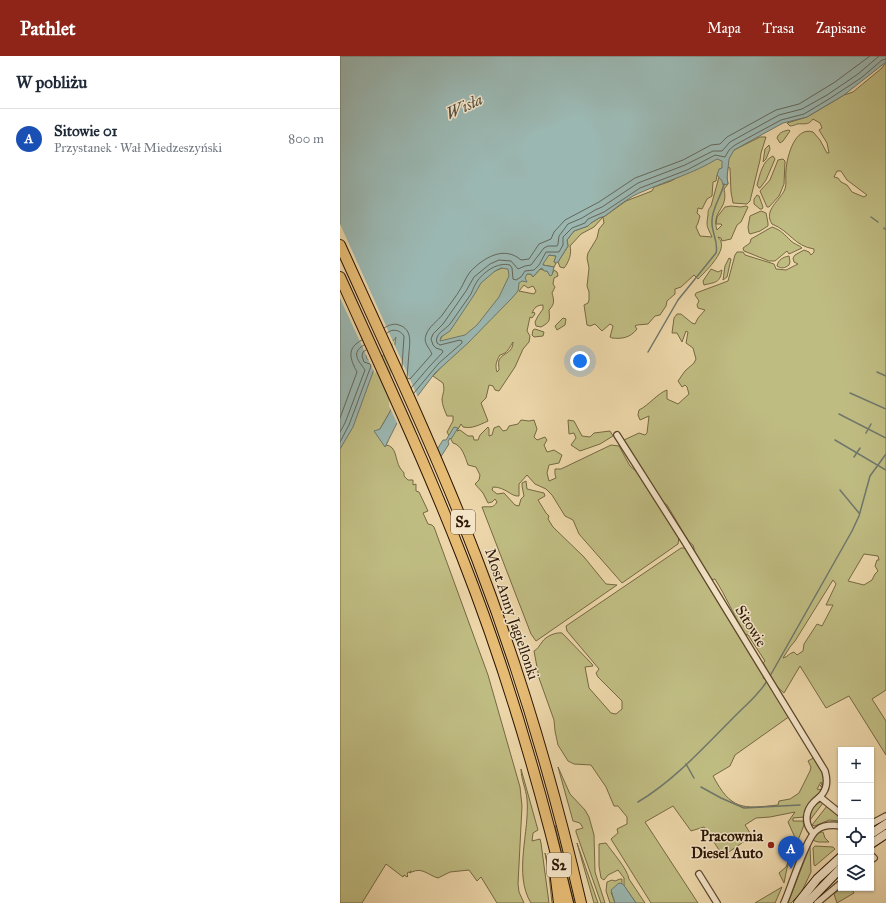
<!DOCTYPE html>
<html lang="pl">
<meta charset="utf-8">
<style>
body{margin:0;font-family:"IM FELL Great Primer",serif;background:#f6f6f7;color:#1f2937}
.controls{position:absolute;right:12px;bottom:12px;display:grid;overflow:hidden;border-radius:0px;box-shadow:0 1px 3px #0004}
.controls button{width:36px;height:36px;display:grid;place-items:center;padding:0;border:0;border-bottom:1px solid #e0e1e3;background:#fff;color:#1f2937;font:20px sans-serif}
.you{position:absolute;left:240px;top:305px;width:14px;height:14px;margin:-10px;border:3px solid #fff;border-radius:50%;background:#1a73e8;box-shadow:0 0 0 6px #1a73e833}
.badge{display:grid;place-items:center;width:26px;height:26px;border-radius:50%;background:#8f2418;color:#fff;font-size:13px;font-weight:700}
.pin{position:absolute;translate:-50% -33px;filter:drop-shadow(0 1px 2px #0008)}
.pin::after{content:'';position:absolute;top:21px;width:14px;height:12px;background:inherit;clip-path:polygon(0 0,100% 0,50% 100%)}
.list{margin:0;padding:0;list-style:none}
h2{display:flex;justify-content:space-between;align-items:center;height:52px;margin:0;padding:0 16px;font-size:17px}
h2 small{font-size:13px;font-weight:400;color:#747a83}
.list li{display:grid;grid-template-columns:26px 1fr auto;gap:12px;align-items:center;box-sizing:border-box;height:60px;padding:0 16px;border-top:1px solid #e0e1e3}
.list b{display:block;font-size:15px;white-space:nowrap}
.list p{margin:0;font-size:13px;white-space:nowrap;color:#747a83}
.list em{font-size:13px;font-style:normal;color:#747a83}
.icon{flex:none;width:22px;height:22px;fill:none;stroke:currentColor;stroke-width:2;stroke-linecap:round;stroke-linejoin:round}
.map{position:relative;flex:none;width:546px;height:847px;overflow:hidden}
header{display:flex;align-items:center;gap:24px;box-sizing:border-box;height:56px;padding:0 20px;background:#8f2418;color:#fff}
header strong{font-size:19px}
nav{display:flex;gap:22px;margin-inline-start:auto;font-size:14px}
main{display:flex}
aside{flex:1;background:#fff}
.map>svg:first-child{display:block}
.green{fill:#bfbc82;stroke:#766842;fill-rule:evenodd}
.water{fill:#9bb7b1;stroke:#6f766b;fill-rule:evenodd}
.pier{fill:#ecd6a9}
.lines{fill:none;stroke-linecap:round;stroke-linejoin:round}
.shore{stroke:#64665a;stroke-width:1}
.stream{stroke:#6f766b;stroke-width:1.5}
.minor-casing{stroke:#5c452c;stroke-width:8}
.secondary-casing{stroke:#2c1503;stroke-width:10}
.motorway-casing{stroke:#2c1503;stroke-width:12}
.minor{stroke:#f3e4c7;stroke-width:5.5}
.secondary{stroke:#f3e4c7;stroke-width:8}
.motorway{stroke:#e6bb74;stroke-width:10}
.poi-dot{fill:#8f2418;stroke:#f3e4c7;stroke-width:1.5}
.labels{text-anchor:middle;stroke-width:3;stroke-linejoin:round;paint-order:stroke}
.shield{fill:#f3e4c7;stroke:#68533e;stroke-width:1}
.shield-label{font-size:14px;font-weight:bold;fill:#2c1503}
.street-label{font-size:15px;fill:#2c1503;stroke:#f3e4c7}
.poi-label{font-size:15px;font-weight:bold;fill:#2c1503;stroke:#f3e4c7;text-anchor:end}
.water-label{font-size:16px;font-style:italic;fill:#534e40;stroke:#f3e4c7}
</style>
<header>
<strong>Pathlet</strong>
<nav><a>Mapa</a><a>Trasa</a><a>Zapisane</a></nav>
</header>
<main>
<aside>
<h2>W pobliżu<small></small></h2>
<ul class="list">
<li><span class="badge" style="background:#1a4fb4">A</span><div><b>Sitowie 01</b><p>Przystanek · Wał Miedzeszyński</p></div><em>800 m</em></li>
</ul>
</aside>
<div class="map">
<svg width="546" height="847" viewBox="0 0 546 847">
<rect width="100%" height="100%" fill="#ecd6a9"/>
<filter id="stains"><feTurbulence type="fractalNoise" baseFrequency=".005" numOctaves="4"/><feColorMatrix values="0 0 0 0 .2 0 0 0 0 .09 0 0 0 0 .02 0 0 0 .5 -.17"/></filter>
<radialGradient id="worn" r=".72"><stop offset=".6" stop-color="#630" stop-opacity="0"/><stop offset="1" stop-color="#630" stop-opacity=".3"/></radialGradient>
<g class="green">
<path d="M546 6V634L532 643 546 665V699L509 640 486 652 460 610 444 637 434 628 423 607 425 605 408 579 405 578C394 560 386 540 375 523L370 524 356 500 353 489 349 486 327 449 320 444 284 384 299 377 305 379 307 377 309 360 300 364 298 359 299 354C309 349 318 337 327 334V343L338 348 349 338 347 331 345 329 342 331 338 325 345 315 354 307 356 303 353 292 346 287 348 276 346 275 342 286 337 277H332L334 262 337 258H341L352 267 355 268 358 262 365 254 358 252 357 249 359 245 355 239 356 237 388 225 395 199 397 196H403L405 199 434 208 436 213 446 214 458 208 454 206 453 202 455 199 464 194 469 196 471 199 474 196V193C454 190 450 175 432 168 423 154 440 145 445 133 447 127 445 120 446 114 447 100 455 70 473 76L480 84 487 97H489L487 87 479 74 482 72 480 67 473 63C468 70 464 67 457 68 455 69 452 70 450 70L447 67 467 61 504 39 513 36 542 12ZM497 115H501L507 124 527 139 524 141 512 136 507 129 501 126 498 122 494 121ZM524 498 538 500 539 504H537L535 510 538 515 535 518 532 524 524 529 508 525ZM493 524 496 528 486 549H493L482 570 477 568 464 588 463 595 457 599 454 596C449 597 448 601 443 602L450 591 455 585Z"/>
<path d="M449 74 450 75 443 85 440 87 437 82C439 76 444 75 449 74Z"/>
<path d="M420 81H426L421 97 420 104 410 145 407 148 393 147 391 136 390 112 388 111 387 121 388 128 384 133C389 154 371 154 377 174L382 169 381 168H376L377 161 385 151 391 150 401 151 406 150 408 151 401 166 397 169 391 183 382 185 381 182 378 181C379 183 381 184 381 186 385 197 365 216 358 223L354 219 341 231 335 233V238L327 245 326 250 320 259 315 260 308 268 297 269 295 270 297 273C290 282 282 283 272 282L270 281 273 270 270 268 262 275 255 268 250 270 247 269 244 249 248 247 249 244V236L247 230 249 212 247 202 248 197 257 182 259 173 264 167 263 161 254 171 241 178 230 190C232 197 229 206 224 212L220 211 218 206 228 190 227 184 234 175 248 170 251 167 259 162 265 160 286 145 312 135 314 131 331 125 376 100 394 94ZM377 119 379 121 371 150C368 154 368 155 368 159 366 171 367 170 372 181L360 180 356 171 358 167 360 160 357 157 358 152 362 153 367 143 372 140 373 126 376 125Z"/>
<polygon points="429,89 430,93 426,103 423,106 425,93"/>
<path d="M433 100 435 103 426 124 420 132H419L417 129C420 119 422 105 433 100Z"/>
<polygon points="443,103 445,105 444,128 439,140 429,151 427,151 420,135 430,124 438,104"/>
<polygon points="417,139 419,140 423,151 422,153 420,153 414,148 414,143"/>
<polygon points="421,155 426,157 428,167 428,170 420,175 410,178 409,177 408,171 410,160"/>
<path d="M432 171C441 174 445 179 451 185 454 188 459 189 462 192L449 198 447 195 435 205H429L404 195 403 192 410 187 411 183Z"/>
<polygon points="209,199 216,200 214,206 216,207 214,211 203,209 201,207"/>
<path d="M449 200 450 206 449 209C445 212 442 213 437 210 438 204 443 201 449 200Z"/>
<polygon points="389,202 391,203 387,221 383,224 385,210"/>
<path d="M169 209 187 218H191L193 221 200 213 207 215 210 219 212 218 214 214 217 216 218 220 214 222 213 228 215 231 212 237C214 244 215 248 209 254 210 265 210 266 201 271L196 270 195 266 198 260 203 253V249C197 249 194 252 192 257L194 256 195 258 192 262 190 261 187 275 190 280 189 286 183 293 175 311 159 335 155 334 153 330 149 329 146 342 141 347 148 365C139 369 132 373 123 371L121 368 117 375 120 374 128 380H133L134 384H138L140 379 148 371 149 373V380L152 379 154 372 159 370 163 375 167 374 169 370 178 368 181 364 189 365 194 364 197 373 194 381 197 384 205 381 207 384 204 389 207 396 214 394 222 399 219 407 209 409 207 417 209 425 216 422 215 418V413H221L271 389 279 390 290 410 297 416 339 481 338 488 282 527 239 478 233 464 225 460 212 439 206 433 195 428 187 419 179 428V440C171 441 166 431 153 431L152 434 157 438 164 437 175 449 179 450 181 443 184 440 182 430V427L186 425 187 433 204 437 205 440 198 444 206 457 209 460 208 463 213 471 244 501 266 528 277 529 196 585 191 578 142 451C150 450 153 453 157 446L155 443 152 446 148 447 143 437 135 428 139 424 140 419 136 411 128 409C125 401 122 389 113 387L107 376 113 365V360H107C105 355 102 349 102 343 103 336 105 335 103 327L93 320 102 310 116 297 94 295 129 231 155 215ZM184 229 188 232 193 230 196 235 194 238 179 235ZM173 286C173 298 163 296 159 304 158 307 159 311 159 314L157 316C155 310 156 305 160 299 168 297 169 292 173 286Z"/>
<path d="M371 213 378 216 382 214C380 227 376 226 364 229L363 225Z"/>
<path d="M69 258 51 354 40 373 48 385 46 389C57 390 55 404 60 412 61 414 63 415 64 417V420L68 424H73V429L76 428V435L79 436 88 455 83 457 88 468 92 469 94 471 148 619 180 731 182 750 178 828 179 836 184 847H157L141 821 137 825 129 814 110 816 98 822C88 819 82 811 72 816L70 815 71 817 68 816 67 819 68 820 67 821 64 819 63 821 46 808 22 847H0V381L37 305 49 294 52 285Z"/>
<polygon points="223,262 226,263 225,269 217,274 215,270"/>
<polygon points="195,273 204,276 203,280 194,281 192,279 193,274"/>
<polygon points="228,364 234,365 242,380 250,381 254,377 270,375 273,380 260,388 240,395 231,389 236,382 234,377 229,378"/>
<path d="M341 492H344L347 494 424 619 423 622 430 627 450 660 395 699 390 710 373 720C391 754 402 753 438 749L439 745 450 743 459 737 470 715 471 711 468 705 475 701C480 710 486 720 483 731L480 730 482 728 481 726 477 733 482 734 468 749 464 761 453 762V765H463L464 769 447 812 444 827 439 817 446 811 449 804 444 797 455 789 457 786 448 766 455 756 430 761 416 762 405 769 412 780 383 800 364 771 351 775 333 750 305 766 358 847H311L271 783 278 777 277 773 287 768V761L278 750H274L266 731 251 709 234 708 228 705 218 689 215 675 214 664 199 622 194 595C198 593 199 590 202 586 206 580 216 576 222 577L252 608 253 610 245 611 249 632 271 657 276 658 282 653V645L258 621 256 617 259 613 227 575 226 570Z"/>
<polygon points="218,711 230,738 245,754 249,761 254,779 255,816 265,847 261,847 236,776 236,774 243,772 240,767 233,765"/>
<path d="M181 713 198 774 193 777 192 785 200 783 201 787 209 847H191C173 818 190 775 187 743 186 733 181 723 181 713Z"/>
<path d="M480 746 483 747 470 764C469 757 473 749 480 746Z"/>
<polygon points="487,750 501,760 501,765 489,764 475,770 472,769"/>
<polygon points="217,769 236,847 234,847 215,770"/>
<polygon points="481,776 483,776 485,782 489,786 478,786 472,784 478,777"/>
<polygon points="237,787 258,847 254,847"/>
<path d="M266 787C272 796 287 812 289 823L305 847H296L284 830V822L278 814 268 819 264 824 261 822 259 810V788Z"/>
<polygon points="470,790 471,816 461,837 451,847 448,847"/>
<polygon points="475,790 493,791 495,793 475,810 474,809 473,792"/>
<polygon points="205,797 211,818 215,847 212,847 209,819"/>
<polygon points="280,823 282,823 282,827 271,836 275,847 270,847 266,835 267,826 272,824 275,825"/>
<polygon points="442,831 435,847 415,847"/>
<polygon points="502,832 511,832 514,837 497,847 494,838"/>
</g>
<g class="water">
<path d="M0 0H546V6L504 39 467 61 443 67 394 94 389 103 387 121 388 128 383 129 382 125 377 119 379 113 382 112V105L377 103C354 117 329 124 304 135 290 140 277 151 265 160L259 162 251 167 248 170 234 175 227 184 228 190 218 206 216 207 214 206 216 200 209 199 203 208V209L214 211 212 219 210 220 207 215H204L202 212 200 213 193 221 191 218H187L185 222 187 226 182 225 179 227 178 235 172 242 128 287 95 317 57 367 45 391 34 375 40 373 51 354 54 294 56 281 53 285 26 299 27 303 37 305 13 371 0 393ZM161 212 168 213 169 220 159 241 137 269 125 279 100 285 101 281 110 275 134 239 141 227 155 215Z"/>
<polygon points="114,371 118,372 111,383 110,382 108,386 109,388 100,402 96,395 103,384 106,384"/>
<polygon points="279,827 283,828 296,847 275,847 271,834"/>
</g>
<polygon class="pier" points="0,168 78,341 58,369 49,350 53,287 28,300 29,302 38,304 39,306 35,318 0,242"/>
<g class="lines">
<g class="shore">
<path d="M44 272C49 269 54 267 59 269 72 273 70 286 69 296 68 305 68 313 67 322L70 323 92 298C89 291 83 287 86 279 89 270 98 265 103 258 109 249 116 241 121 232 124 227 126 221 130 216 143 202 164 189 181 204L189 203 199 188 211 183 214 176 225 164 259 146 295 122 343 104 371 89 380 88 387 81 436 54 459 48 495 26 530 0"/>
<path d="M47 277C53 272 60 274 64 280L62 311"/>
<polyline points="71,332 89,311 103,296 102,294 96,292 93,289 91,283 93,278 103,268 126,235 134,221 150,208 159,204 171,205 178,213 185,210 191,209 204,192 208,190 217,190 218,188 219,180 228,168 242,162 255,154 262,151 298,127 345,109 373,95 382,95 390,86 439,59 462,53 487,39 518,18 539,0"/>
<path d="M74 337 99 307 122 287V285L120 284 100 289 97 287C94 278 105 274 110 268 117 258 124 248 131 238 133 233 135 228 138 224 145 215 158 206 170 209L172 212 173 223 176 224 181 221 185 215 194 214 199 209 206 196H219L223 189V181L232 172 245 167 248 163 264 156 300 132 347 114 375 99 385 101 389 94 395 89 441 64 464 58 489 43 521 22 542 4 546 3"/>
<path d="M0 362 17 316C10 303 6 292 22 284"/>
<path d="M0 376 5 367 25 314C19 305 10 297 24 289"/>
<polyline points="0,386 9,369 31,310 30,308 24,306 22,300 23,296 26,294"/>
</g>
<g class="stream">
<polyline points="531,161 538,166"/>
<polyline points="544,172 546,174"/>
<path d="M308 296 338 244 376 197C379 186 371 176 372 165 372 152 381 141 384 128"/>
<polyline points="537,316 546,320"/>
<polyline points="510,337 546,353"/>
<polyline points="499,358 546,382"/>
<polyline points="526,377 531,368"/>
<polyline points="495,384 546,414"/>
<polyline points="514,401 520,392"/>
<polyline points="500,434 519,457"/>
<polyline points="430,620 512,475 519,460 530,420 546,398"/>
<polyline points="346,708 354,722"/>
<polyline points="361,731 381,742 404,752 460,749"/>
<path d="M298 746C335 724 365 690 396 659 407 648 419 638 427 625"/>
</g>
<g class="minor-casing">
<g id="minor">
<path d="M277 379 345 486 485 715C487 722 488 730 483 737 481 741 477 743 474 746 465 755 464 768 473 777"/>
<polyline points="480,741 501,758"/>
<polyline points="531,768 546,760"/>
<polyline points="531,799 534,802 531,804"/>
<polyline points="359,818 377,847"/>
<path d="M444 847C451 832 466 781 477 774 483 769 494 769 501 770"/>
<polyline points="477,847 501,827"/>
</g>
</g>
<g class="secondary-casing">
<g id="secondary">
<polyline points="531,778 546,768"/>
<polyline points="531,788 546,778"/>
<polyline points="458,847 477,823 501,801"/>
<polyline points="467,847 501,812"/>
</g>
</g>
<g class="motorway-casing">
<g id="motorway">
<path d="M0 189C47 293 96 396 137 503 180 615 214 730 241 847"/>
<path d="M0 221C42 314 85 406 122 501 166 613 200 729 228 847"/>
<polyline points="215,815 219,847"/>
</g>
</g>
<use href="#minor" class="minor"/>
<use href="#secondary" class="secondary"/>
<use href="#motorway" class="motorway"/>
</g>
<circle class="poi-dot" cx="431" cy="789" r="4"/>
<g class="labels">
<g class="shield">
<rect x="111" y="454" width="24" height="24" rx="3"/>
<rect x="207" y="797" width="24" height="24" rx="3"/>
</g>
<g class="shield-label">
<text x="123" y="471">S2</text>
<text x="219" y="814">S2</text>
</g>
<g class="street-label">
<text transform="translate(172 558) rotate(71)" y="5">Most Anny Jagiellonki</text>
<text transform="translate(411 570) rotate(58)" y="5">Sitowie</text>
</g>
<g class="poi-label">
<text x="423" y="785">Pracownia<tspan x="423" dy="17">Diesel Auto</tspan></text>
</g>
<g class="water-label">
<text transform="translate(124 50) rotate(-26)" y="6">Wisła</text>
</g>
</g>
<rect width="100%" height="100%" filter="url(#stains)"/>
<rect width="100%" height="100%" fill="url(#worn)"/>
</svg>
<div class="controls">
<button>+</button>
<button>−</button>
<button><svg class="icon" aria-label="locate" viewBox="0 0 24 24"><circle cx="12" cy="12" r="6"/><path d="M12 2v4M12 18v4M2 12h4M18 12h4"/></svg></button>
<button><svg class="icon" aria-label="layers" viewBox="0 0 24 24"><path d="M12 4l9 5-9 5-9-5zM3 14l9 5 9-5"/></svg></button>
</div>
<div class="you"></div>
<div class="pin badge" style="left:451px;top:813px;background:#1a4fb4">A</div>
</div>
</main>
